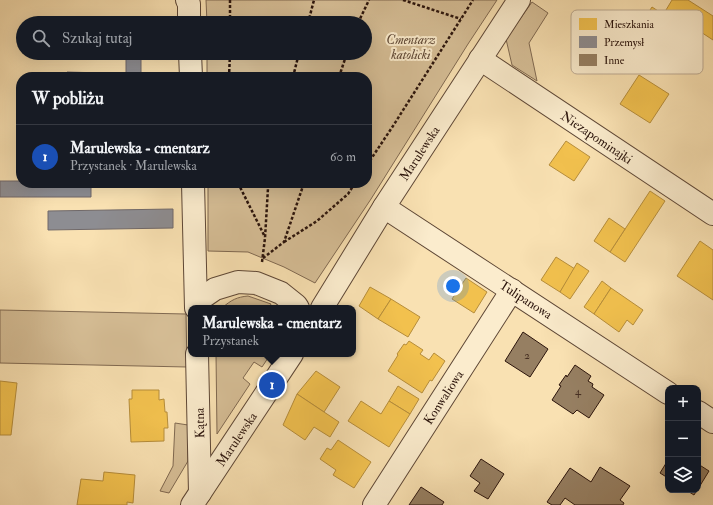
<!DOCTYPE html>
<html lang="pl">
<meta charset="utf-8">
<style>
body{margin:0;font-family:"IM FELL Double Pica",serif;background:#242831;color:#f1f3f6}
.controls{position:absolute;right:12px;bottom:12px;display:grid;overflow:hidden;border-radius:8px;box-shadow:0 4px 16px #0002}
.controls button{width:36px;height:36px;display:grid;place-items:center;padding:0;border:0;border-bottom:1px solid #363941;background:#171b24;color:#f1f3f6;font:20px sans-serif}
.you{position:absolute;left:453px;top:286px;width:14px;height:14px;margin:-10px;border:3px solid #fff;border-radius:50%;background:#1a73e8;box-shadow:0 0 0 6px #1a73e833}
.badge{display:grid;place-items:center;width:26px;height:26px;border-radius:50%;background:#ea580c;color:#fff;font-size:13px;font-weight:700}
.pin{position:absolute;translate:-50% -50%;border:2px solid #fff;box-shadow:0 1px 4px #0006}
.popup{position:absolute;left:188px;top:305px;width:168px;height:52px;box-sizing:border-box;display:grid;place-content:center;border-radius:8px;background:#171b24;filter:drop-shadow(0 1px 3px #0005);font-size:13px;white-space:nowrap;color:#9ea1a6}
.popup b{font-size:15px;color:#f1f3f6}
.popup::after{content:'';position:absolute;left:50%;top:100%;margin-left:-8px;border:8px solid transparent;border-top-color:#171b24}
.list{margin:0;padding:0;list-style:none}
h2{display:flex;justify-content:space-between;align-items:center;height:52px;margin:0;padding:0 16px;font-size:17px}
h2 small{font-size:13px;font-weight:400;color:#9ea1a6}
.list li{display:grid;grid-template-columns:26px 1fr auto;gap:12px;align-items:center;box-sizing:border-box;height:64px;padding:0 16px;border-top:1px solid #363941}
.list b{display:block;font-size:15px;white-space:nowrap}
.list p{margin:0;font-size:13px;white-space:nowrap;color:#9ea1a6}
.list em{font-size:13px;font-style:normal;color:#9ea1a6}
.icon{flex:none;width:22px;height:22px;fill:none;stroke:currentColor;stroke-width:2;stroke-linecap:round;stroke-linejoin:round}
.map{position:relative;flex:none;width:713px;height:505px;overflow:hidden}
.search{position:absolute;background:#171b24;box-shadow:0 4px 16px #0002;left:16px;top:16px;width:356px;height:44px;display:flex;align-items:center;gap:10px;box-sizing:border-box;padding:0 14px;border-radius:22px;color:#9ea1a6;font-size:15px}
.panel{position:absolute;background:#171b24;box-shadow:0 4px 16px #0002;left:16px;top:72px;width:356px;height:116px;border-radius:16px}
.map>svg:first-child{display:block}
.green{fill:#d6be96;stroke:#806951}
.homes{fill:#f2c14e;stroke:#b68d3a}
.industry{fill:#8d8d92;stroke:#70696a}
.building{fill:#967f62;stroke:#2b140c}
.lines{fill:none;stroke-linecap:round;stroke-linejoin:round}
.minor-casing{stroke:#5e4736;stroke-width:24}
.path{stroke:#2b140c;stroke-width:2.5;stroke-dasharray:3 2;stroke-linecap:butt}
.minor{stroke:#fbeccd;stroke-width:22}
.labels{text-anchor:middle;stroke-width:4;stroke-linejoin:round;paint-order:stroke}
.number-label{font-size:11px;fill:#462f22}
.park-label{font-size:13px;font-style:italic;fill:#5e4735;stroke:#fbeccd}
.street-label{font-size:13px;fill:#2b140c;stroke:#fbeccd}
.key{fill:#fbeccd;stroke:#bdab93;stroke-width:1}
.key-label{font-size:11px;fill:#2b140c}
</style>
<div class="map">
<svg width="713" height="505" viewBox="0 0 713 505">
<rect width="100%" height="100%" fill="#f9e1b2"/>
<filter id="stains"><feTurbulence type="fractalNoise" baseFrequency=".005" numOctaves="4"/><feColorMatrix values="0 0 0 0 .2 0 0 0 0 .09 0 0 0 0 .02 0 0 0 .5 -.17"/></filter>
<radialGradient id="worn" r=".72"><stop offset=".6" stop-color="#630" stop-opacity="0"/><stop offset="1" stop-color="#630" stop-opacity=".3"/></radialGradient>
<g class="green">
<polygon points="206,0 497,0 468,44 371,199 315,283 284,267 248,252 208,251 208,183 367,183 367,77 207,77 207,53 365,53 365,23 207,23"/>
<polygon points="532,2 548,13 529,43 537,81 512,65 506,39"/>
<path d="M248 296 271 304 269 308H222C231 300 237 297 248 296Z"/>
<polygon points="0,310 186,314 187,367 0,363"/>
<polygon points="216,354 269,354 268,358 262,367 254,362 243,378 250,384 217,434"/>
<polygon points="175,423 188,425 188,461 169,493 160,491 173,466"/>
</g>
<g class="homes">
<polygon points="672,0 688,0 713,16 713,40 678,17 675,22 663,15"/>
<polygon points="652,7 675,22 659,46 656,44 650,52 633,41 639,33 636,31"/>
<polygon points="639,75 669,94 650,123 620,104"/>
<polygon points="566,141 590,157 574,181 549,165"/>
<polygon points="650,191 665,201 625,262 610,252"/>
<polygon points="609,218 625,229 610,252 594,241"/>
<polygon points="700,241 713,250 713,300 677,276"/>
<polygon points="556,257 575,269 560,292 541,280"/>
<polygon points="577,263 589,271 570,299 560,292"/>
<polygon points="466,278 487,292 474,313 452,299"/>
<polygon points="602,281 611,288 594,314 584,307"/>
<polygon points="370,287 391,299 378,319 359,306"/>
<polygon points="611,288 643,310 633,325 627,320 619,332 594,314"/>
<polygon points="391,299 420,317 408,337 378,319"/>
<polygon points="409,341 423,350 420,354 429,360 434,353 445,361 432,381 430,380 422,393 388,371 398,355 397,354 404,344 406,345"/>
<polygon points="316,371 340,387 324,412 297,394"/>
<polygon points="0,381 17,383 11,435 0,435"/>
<polygon points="398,386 419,399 410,414 389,401"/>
<polygon points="132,390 159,390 159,400 164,399 165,412 167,412 168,428 164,428 164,441 131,442 129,399 132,399"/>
<polygon points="297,394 339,422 330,437 314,427 305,440 283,425"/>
<polygon points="361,401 381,414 389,401 410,414 389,447 348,421"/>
<polygon points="338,440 371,462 354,488 333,475 336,470 320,459 327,448 331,450"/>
<polygon points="104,472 135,475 133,503 127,502 127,505 77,505 81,479 103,481"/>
</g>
<g class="industry">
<rect x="126" y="53" width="15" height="24"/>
<polygon points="67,72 103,73 102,77 67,77"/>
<polygon points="0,181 21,181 21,183 91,183 91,197 0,197"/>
<polygon points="173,209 173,228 48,230 48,211"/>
</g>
<g class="building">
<polygon points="523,332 548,349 530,377 505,361"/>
<polygon points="575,365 591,376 588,381 593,384 592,387 604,395 589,418 577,410 573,414 552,400 561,386 559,385 566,375 567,377"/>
<polygon points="481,459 504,474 488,499 474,491 480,483 470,476"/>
<polygon points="668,460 668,478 660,473"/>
<polygon points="698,464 709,471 698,489"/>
<polygon points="600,467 630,486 620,500 624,503 623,505 575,505 565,498 560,505 552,505 547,502 570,468 591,482"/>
<polygon points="421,487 444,502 442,505 409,505"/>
<polygon points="686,490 697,490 694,495"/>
</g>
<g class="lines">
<g class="minor-casing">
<g id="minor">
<polyline points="187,0 189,4 189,23"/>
<polyline points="190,53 191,77"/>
<polyline points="480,59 713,214"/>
<polyline points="193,183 196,308"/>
<polyline points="384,207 668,393"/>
<polyline points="196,302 215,289 238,282 256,283 281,293 296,305 298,308"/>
<polyline points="322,308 384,207 519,0"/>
<polyline points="197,354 200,493"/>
<polyline points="698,412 713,422"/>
<polyline points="192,505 292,354"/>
<polyline points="374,505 512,290"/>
</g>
</g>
<g class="path">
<polyline points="403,0 461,19"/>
<polyline points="230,23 230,0"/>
<polyline points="308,23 314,0"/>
<polyline points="358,23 369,0"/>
<polyline points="229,77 230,53"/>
<polyline points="293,77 299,53"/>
<polyline points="339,77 347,53"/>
<polyline points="367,165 393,126 473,0"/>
<polyline points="238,183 265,237"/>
<polyline points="284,242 317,221 348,194 355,183"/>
<polyline points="263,258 284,242 304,183"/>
<polyline points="262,262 265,238 268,188 269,183"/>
</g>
<use href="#minor" class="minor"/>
</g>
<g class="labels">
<g class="number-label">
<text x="527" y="359">2</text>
<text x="578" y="395">4</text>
</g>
<g class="park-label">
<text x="411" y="44">Cmentarz<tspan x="411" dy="15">katolicki</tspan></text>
</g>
<g class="street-label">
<text transform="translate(597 137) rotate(34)" y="5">Niezapominajki</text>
<text transform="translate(419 153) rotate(-57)" y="5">Marulewska</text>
<text transform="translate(526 299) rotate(33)" y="5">Tulipanowa</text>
<text transform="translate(443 397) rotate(-57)" y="5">Konwaliowa</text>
<text transform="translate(199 423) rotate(-91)" y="5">Kątna</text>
<text transform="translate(236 439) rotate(-56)" y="5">Marulewska</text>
</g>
</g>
<rect x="571" y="10" width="132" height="64" rx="6" class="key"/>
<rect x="579" y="18" width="18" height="12" fill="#f2c14e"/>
<rect x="579" y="36" width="18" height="12" fill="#8d8d92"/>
<rect x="579" y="54" width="18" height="12" fill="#967f62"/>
<g class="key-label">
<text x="604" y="28">Mieszkania</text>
<text x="604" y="46">Przemysł</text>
<text x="604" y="64">Inne</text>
</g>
<rect width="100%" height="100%" filter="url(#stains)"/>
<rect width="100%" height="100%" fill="url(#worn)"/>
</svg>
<div class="controls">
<button>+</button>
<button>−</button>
<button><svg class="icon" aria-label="layers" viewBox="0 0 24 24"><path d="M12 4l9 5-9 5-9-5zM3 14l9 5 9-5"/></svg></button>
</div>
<div class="you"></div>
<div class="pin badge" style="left:272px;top:385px;background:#1a4fb4">1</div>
<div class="popup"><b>Marulewska - cmentarz</b>Przystanek</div>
<div class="search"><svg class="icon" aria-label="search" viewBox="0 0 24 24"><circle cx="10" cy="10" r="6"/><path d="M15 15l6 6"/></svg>Szukaj tutaj</div>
<section class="panel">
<h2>W pobliżu<small></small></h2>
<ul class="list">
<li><span class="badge" style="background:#1a4fb4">1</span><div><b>Marulewska - cmentarz</b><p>Przystanek · Marulewska</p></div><em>60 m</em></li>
</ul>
</section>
</div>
